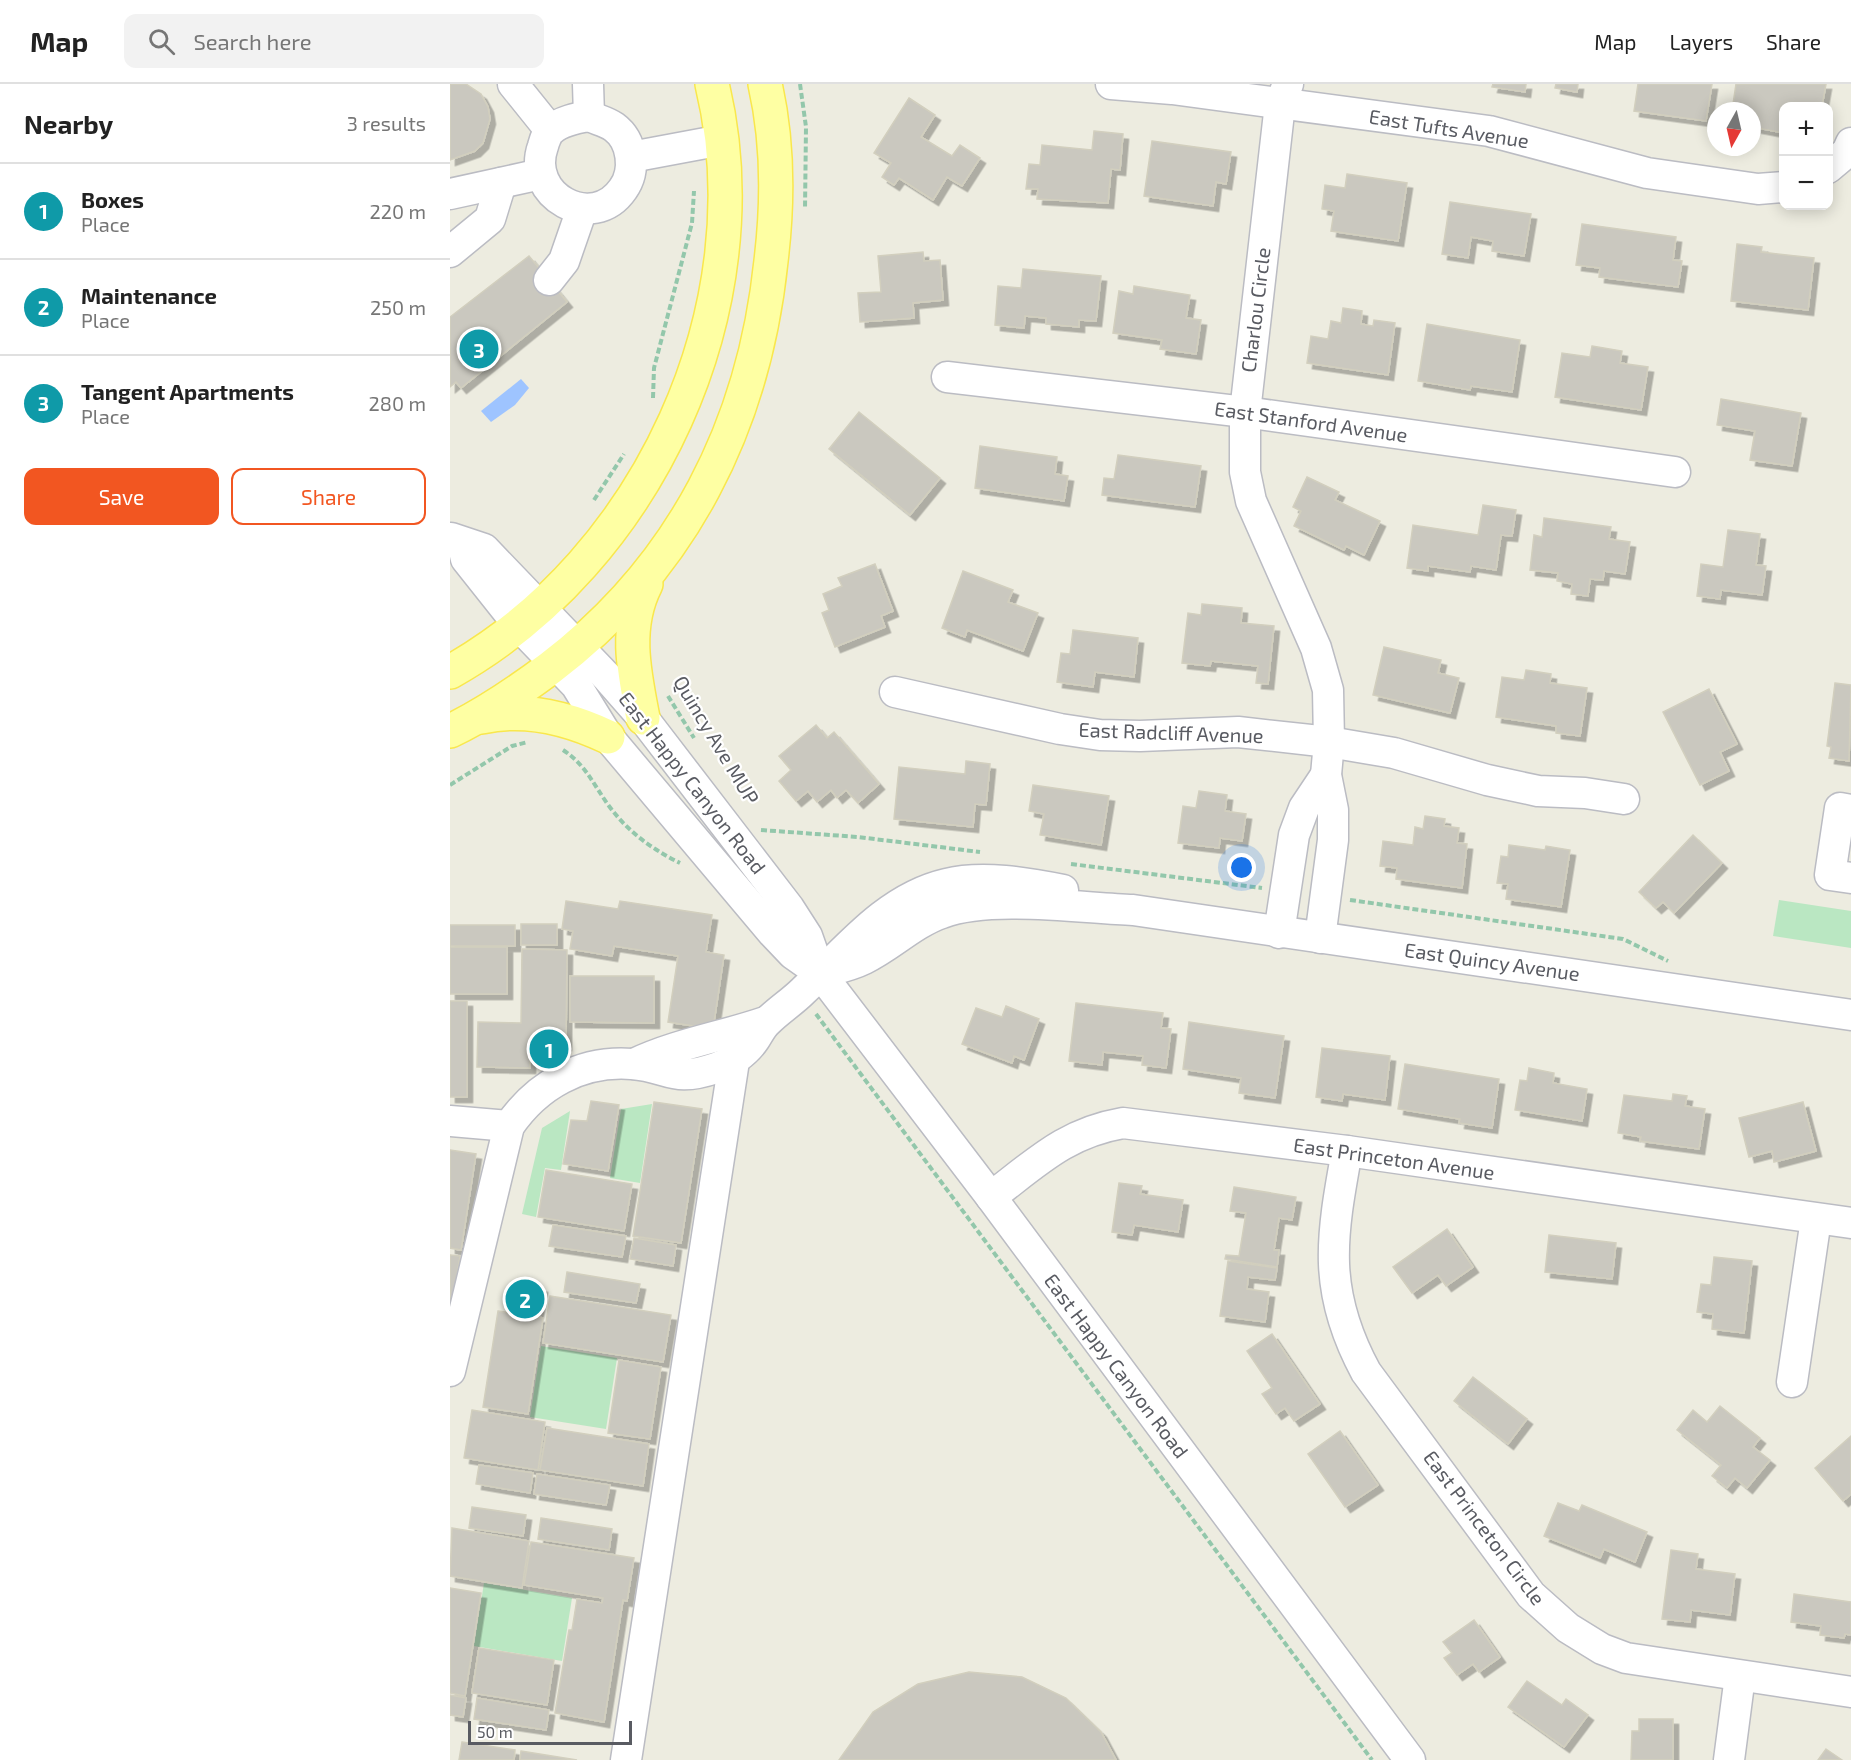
<!DOCTYPE html>
<meta charset="utf-8">
<style>
body{margin:0;font-family:"Exo 2",sans-serif;background:#f2f2f2;color:#222}
.controls{position:absolute;right:18px;top:18px;display:grid;overflow:hidden;border-radius:12px;box-shadow:0 3px 15px #0003}
.controls button{width:54px;height:54px;display:grid;place-items:center;padding:0;border:0;border-bottom:2px solid #e0e0e0;background:#fff;color:#222;font:30px sans-serif}
.compass{position:absolute;left:1257px;top:18px;width:54px;height:54px;border-radius:50%;background:#fff;box-shadow:0 3px 15px #0003;rotate:188deg}
.scale{position:absolute;left:18px;bottom:15px;width:164px;box-sizing:border-box;padding-left:6px;border:3px solid #595b62;border-top:0;font-size:16px;line-height:21px;white-space:nowrap;color:#595b62;-webkit-text-stroke:4px #fff;paint-order:stroke}
.you{position:absolute;left:792px;top:784px;width:21px;height:21px;margin:-15px;border:4px solid #fff;border-radius:50%;background:#1a73e8;box-shadow:0 0 0 9px #1a73e833}
.badge{display:grid;place-items:center;width:39px;height:39px;border-radius:50%;background:#f25621;color:#fff;font-size:20px;font-weight:700}
.pin{position:absolute;translate:-50% -50%;border:3px solid #fff;box-shadow:0 2px 6px #0006}
.list{margin:0;padding:0;list-style:none}
h2{display:flex;justify-content:space-between;align-items:center;height:78px;margin:0;padding:0 24px;font-size:26px}
h2 small{font-size:20px;font-weight:400;color:#767676}
.list li{display:grid;grid-template-columns:39px 1fr auto;gap:18px;align-items:center;box-sizing:border-box;height:96px;padding:0 24px;border-top:2px solid #e0e0e0}
.list b{display:block;font-size:22px;white-space:nowrap}
.list p{margin:0;font-size:20px;white-space:nowrap;color:#767676}
.list em{font-size:20px;font-style:normal;color:#767676}
.actions{display:flex;gap:12px;padding:18px 24px}
.actions a{flex:1;padding:14px 0;border:2px solid #f25621;border-radius:12px;text-align:center;font-size:21px;color:#f25621}
.actions .main{background:#f25621;color:#fff}
.icon{flex:none;width:33px;height:33px;fill:none;stroke:currentColor;stroke-width:2;stroke-linecap:round;stroke-linejoin:round}
.map{position:relative;flex:none;width:1401px;height:1676px;overflow:hidden}
header{display:flex;align-items:center;gap:36px;box-sizing:border-box;height:84px;padding:0 30px;background:#fff;border-bottom:2px solid #e0e0e0}
header strong{font-size:28px}
nav{display:flex;gap:33px;margin-inline-start:auto;font-size:21px}
.search{width:420px;height:54px;background:#f2f2f2;display:flex;align-items:center;gap:15px;box-sizing:border-box;padding:0 21px;border-radius:12px;color:#767676;font-size:22px}
main{display:flex}
aside{flex:1;background:#fff}
.map>svg:first-child{display:block}
.green{fill:#bae7c2}
.water{fill:#9ec4ff}
.building{fill:#cac8bf;stroke:#d2cfbe;stroke-width:1.5;filter:url(#shadow)}
.lines{fill:none;stroke-linecap:round;stroke-linejoin:round}
.minor-casing{stroke:#bbbcc3;stroke-width:33}
.major-casing{stroke:#f9e74d;stroke-width:36}
.path{stroke:#93c7ab;stroke-width:4;stroke-dasharray:6 3;stroke-linecap:butt}
.minor{stroke:#fff;stroke-width:30}
.major{stroke:#feffa3;stroke-width:33}
.labels{text-anchor:middle;stroke-width:4.5;stroke-linejoin:round;paint-order:stroke}
.street-label{font-size:20px;fill:#595b62;stroke:#fff}
</style>
<header>
<strong>Map</strong>
<div class="search"><svg class="icon" aria-label="search" viewBox="0 0 24 24"><circle cx="10" cy="10" r="6"/><path d="M15 15l6 6"/></svg>Search here</div>
<nav><a>Map</a><a>Layers</a><a>Share</a></nav>
</header>
<main>
<aside>
<h2>Nearby<small>3 results</small></h2>
<ul class="list">
<li><span class="badge" style="background:#0f9aa8">1</span><div><b>Boxes</b><p>Place</p></div><em>220 m</em></li>
<li><span class="badge" style="background:#0f9aa8">2</span><div><b>Maintenance</b><p>Place</p></div><em>250 m</em></li>
<li><span class="badge" style="background:#0f9aa8">3</span><div><b>Tangent Apartments</b><p>Place</p></div><em>280 m</em></li>
</ul>
<div class="actions"><a class="main">Save</a><a>Share</a></div>
</aside>
<div class="map">
<svg width="1401" height="1676" viewBox="0 0 1401 1676">
<defs>
<filter id="shadow"><feDropShadow dx="5.5" dy="5.5" stdDeviation="0" flood-color="#0004"/></filter>
</defs>
<rect width="100%" height="100%" fill="#edece0"/>
<g class="green">
<polygon points="1329,816 1401,827 1401,864 1323,852"/>
<polygon points="202,1020 190,1099 160,1094 171,1025"/>
<polygon points="120,1027 111,1086 95,1084 86,1133 72,1130 92,1044"/>
<polygon points="91,1262 167,1274 156,1345 80,1333"/>
<polygon points="34,1499 122,1514 112,1577 24,1562"/>
</g>
<polygon class="water" points="71,295 79,304 65,321 41,338 31,327"/>
<g class="building">
<polygon points="0,0 16,0 31,10 38,23 40,35 33,59 25,67 0,76"/>
<polygon points="1043,0 1076,0 1075,8 1042,3"/>
<polygon points="1106,0 1128,0 1127,8 1105,4"/>
<polygon points="1188,0 1262,0 1256,37 1184,27"/>
<polygon points="1286,0 1376,0 1372,22 1334,22 1334,49 1302,43 1302,27 1282,27"/>
<polygon points="459,14 485,31 471,53 502,72 510,61 530,74 512,102 497,93 483,116 449,94 444,101 432,93 441,79 424,69"/>
<polygon points="644,47 673,50 670,86 661,85 658,119 587,115 588,105 576,105 579,80 590,81 592,61 642,66"/>
<polygon points="702,57 781,68 776,100 766,98 763,122 694,112"/>
<polygon points="897,90 957,99 948,157 881,147 884,127 872,125 875,101 895,104"/>
<polygon points="1000,118 1081,130 1074,172 1042,167 1043,157 1021,153 1018,174 992,170"/>
<polygon points="1132,140 1226,153 1223,176 1232,177 1228,203 1149,193 1150,184 1126,181"/>
<polygon points="1287,160 1312,163 1311,168 1364,174 1358,226 1281,217"/>
<polygon points="473,168 474,177 490,176 493,216 463,219 464,234 410,238 408,209 431,208 428,172"/>
<polygon points="79,172 117,218 11,304 6,298 0,303 0,233"/>
<polygon points="573,185 651,192 646,237 629,236 629,243 596,240 596,234 575,232 574,244 545,241 548,202 571,204"/>
<polygon points="684,202 740,211 736,234 751,236 746,270 710,265 712,256 663,249 669,207 683,210"/>
<polygon points="893,224 912,227 911,240 923,242 924,236 945,239 938,291 857,279 861,252 878,255 881,237 891,239"/>
<polygon points="977,240 1070,256 1062,308 1021,302 1020,306 968,297"/>
<polygon points="1142,262 1172,267 1170,279 1198,283 1191,326 1105,313 1112,269 1140,273"/>
<polygon points="1271,315 1351,329 1342,382 1300,376 1305,347 1267,341"/>
<polygon points="409,328 490,394 460,431 379,365"/>
<polygon points="530,362 607,373 605,390 618,392 614,417 525,404"/>
<polygon points="668,371 751,382 745,423 652,411 654,394 664,395"/>
<polygon points="857,393 889,408 885,416 930,437 914,471 896,462 894,466 844,442 851,427 843,423"/>
<polygon points="1033,421 1066,426 1062,452 1051,451 1046,486 1021,482 1020,488 978,482 978,487 957,484 963,441 1028,451"/>
<polygon points="1094,434 1161,443 1159,455 1180,458 1175,490 1154,487 1153,496 1140,495 1138,512 1121,510 1122,500 1107,497 1108,489 1080,486 1084,451 1092,453"/>
<polygon points="1278,446 1310,450 1306,481 1316,482 1312,511 1271,506 1270,515 1247,512 1251,480 1273,483"/>
<polygon points="425,480 443,527 431,532 435,543 385,563 372,529 379,526 373,510 392,502 388,494"/>
<polygon points="513,487 563,506 558,518 588,529 573,567 517,546 515,553 492,544"/>
<polygon points="752,520 792,524 791,539 824,542 818,600 806,599 808,582 761,577 760,582 732,579 738,529 751,531"/>
<polygon points="623,546 688,554 684,593 645,588 643,603 607,598 611,569 620,570"/>
<polygon points="934,563 991,576 988,589 1009,594 1000,629 923,611"/>
<polygon points="1076,586 1101,590 1100,599 1137,604 1130,652 1106,649 1106,642 1046,633 1052,593 1074,596"/>
<polygon points="1385,599 1401,601 1399,677 1379,674 1381,663 1377,662"/>
<polygon points="1259,605 1287,660 1270,668 1279,687 1250,701 1213,628"/>
<polygon points="366,641 377,654 384,648 429,700 408,719 396,706 387,714 381,706 367,718 358,707 346,717 329,697 341,686 329,672"/>
<polygon points="516,677 540,680 536,721 525,720 523,743 444,735 449,683 515,690"/>
<polygon points="583,701 659,712 651,761 590,751 594,730 579,727"/>
<polygon points="749,707 777,711 775,727 796,730 792,757 770,754 769,764 728,759 733,722 746,724"/>
<polygon points="975,732 995,735 994,742 1009,744 1007,759 1017,760 1012,804 946,795 947,784 930,782 933,757 963,761 965,743 973,745"/>
<polygon points="1243,751 1272,779 1224,829 1213,818 1206,824 1189,808"/>
<polygon points="1059,761 1095,766 1096,762 1120,766 1111,823 1056,815 1058,800 1047,799 1051,772 1058,773"/>
<polygon points="116,817 168,825 170,817 262,831 256,868 274,871 263,945 218,938 228,872 164,862 162,872 120,865 123,847 112,845"/>
<rect x="71" y="840" width="36" height="21"/>
<rect x="0" y="841" width="65" height="21"/>
<rect x="0" y="863" width="57" height="47"/>
<polygon points="72,865 117,866 116,961 80,961 80,984 27,983 28,938 71,939"/>
<polygon points="120,892 204,892 204,939 120,938"/>
<rect x="0" y="917" width="17" height="96"/>
<polygon points="626,919 713,929 711,944 721,945 716,984 692,981 693,972 653,968 652,981 619,977"/>
<polygon points="556,922 589,935 574,976 564,972 562,979 512,960 526,924 552,933"/>
<polygon points="739,938 834,952 825,1014 789,1009 791,994 733,985"/>
<polygon points="89,961 109,961 108,970 89,970"/>
<polygon points="872,964 940,972 935,1016 893,1010 892,1017 866,1013"/>
<polygon points="955,980 1049,995 1042,1044 1009,1039 1010,1035 948,1025"/>
<polygon points="1079,984 1104,989 1103,999 1137,1005 1132,1037 1065,1026 1070,996 1077,997"/>
<polygon points="1223,1010 1237,1012 1235,1022 1255,1025 1249,1065 1190,1057 1191,1053 1168,1049 1174,1011 1222,1017"/>
<polygon points="141,1017 169,1021 158,1087 113,1080 121,1036 137,1037"/>
<polygon points="204,1018 252,1025 231,1159 183,1152"/>
<polygon points="1353,1018 1366,1067 1324,1078 1322,1067 1299,1073 1289,1034"/>
<polygon points="0,1066 26,1070 11,1166 0,1164"/>
<polygon points="96,1086 182,1100 174,1147 88,1133"/>
<polygon points="669,1099 692,1102 690,1110 733,1116 728,1148 684,1141 682,1151 662,1148"/>
<polygon points="784,1103 846,1113 842,1136 829,1134 824,1166 829,1166 827,1183 775,1175 776,1171 789,1172 796,1129 780,1127"/>
<polygon points="103,1141 176,1152 172,1173 99,1162"/>
<polygon points="997,1145 1023,1183 996,1202 988,1191 962,1209 943,1183"/>
<polygon points="1099,1151 1166,1159 1162,1195 1095,1188"/>
<polygon points="184,1154 226,1161 223,1182 180,1175"/>
<polygon points="0,1171 10,1172 3,1216 0,1216"/>
<polygon points="1264,1173 1302,1177 1294,1249 1262,1245 1263,1230 1247,1228 1251,1200 1261,1201"/>
<polygon points="778,1177 827,1184 825,1196 798,1193 797,1205 819,1208 815,1238 770,1232"/>
<polygon points="117,1188 190,1200 186,1219 114,1208"/>
<polygon points="64,1198 92,1203 87,1232 59,1228"/>
<polygon points="100,1212 221,1231 213,1278 93,1259"/>
<polygon points="48,1227 93,1234 78,1330 33,1323"/>
<polygon points="822,1250 870,1320 844,1337 835,1324 826,1330 812,1310 822,1304 797,1267"/>
<polygon points="169,1276 211,1283 200,1355 158,1349"/>
<polygon points="1023,1293 1077,1335 1058,1360 1004,1317"/>
<polygon points="1270,1322 1310,1354 1303,1363 1320,1376 1297,1404 1285,1394 1277,1404 1262,1392 1271,1381 1227,1346 1243,1326 1257,1338"/>
<polygon points="22,1326 95,1338 88,1386 14,1374"/>
<polygon points="97,1344 199,1360 193,1402 90,1386"/>
<polygon points="890,1347 928,1401 895,1423 858,1370"/>
<polygon points="1401,1352 1401,1410 1393,1417 1365,1384"/>
<polygon points="29,1381 83,1389 80,1409 26,1400"/>
<polygon points="87,1390 160,1401 156,1421 84,1410"/>
<polygon points="1108,1419 1129,1427 1132,1421 1197,1448 1185,1478 1154,1465 1150,1474 1094,1452"/>
<polygon points="22,1423 76,1431 73,1452 19,1444"/>
<polygon points="91,1434 162,1445 159,1466 88,1455"/>
<polygon points="2,1444 79,1457 72,1504 0,1492"/>
<polygon points="81,1458 184,1474 177,1517 173,1516 154,1638 105,1629 119,1546 122,1546 127,1515 152,1519 153,1514 74,1501"/>
<polygon points="1221,1466 1248,1470 1246,1485 1285,1490 1280,1531 1241,1526 1240,1538 1212,1535"/>
<polygon points="0,1504 31,1509 15,1612 0,1609"/>
<polygon points="1344,1510 1401,1518 1401,1551 1395,1550 1394,1554 1370,1551 1371,1542 1341,1538"/>
<polygon points="1024,1536 1050,1573 1029,1588 1023,1580 1007,1591 994,1574 1002,1569 993,1558"/>
<polygon points="29,1564 104,1576 97,1621 22,1609"/>
<polygon points="519,1588 572,1593 616,1614 651,1648 666,1676 389,1676 423,1628 468,1600"/>
<polygon points="1077,1597 1112,1621 1116,1615 1138,1631 1114,1663 1058,1623"/>
<polygon points="0,1611 16,1614 13,1633 0,1631"/>
<polygon points="27,1614 99,1626 96,1646 24,1635"/>
<polygon points="1189,1635 1223,1635 1223,1676 1181,1676 1182,1647 1189,1647"/>
<polygon points="12,1658 65,1666 64,1676 9,1676"/>
<polygon points="1376,1665 1392,1676 1368,1676"/>
<polygon points="71,1667 127,1676 70,1676"/>
</g>
<g class="lines">
<g class="minor-casing">
<g id="minor">
<polyline points="63,0 100,46"/>
<polyline points="138,0 139,32"/>
<polyline points="661,0 722,5 1039,47 1197,89 1308,105 1334,103"/>
<polyline points="838,0 830,20 795,328 795,388 801,417 866,564 878,606 879,658 876,691 883,726 883,756 870,854"/>
<path d="M139 32C148 36 157 38 164 43 183 57 186 87 173 105 143 149 75 112 93 62 94 58 97 49 101 46 111 37 127 34 139 32Z"/>
<polyline points="181,73 272,56"/>
<polyline points="1378,84 1397,68 1401,59"/>
<polyline points="0,110 91,90"/>
<polyline points="0,168 40,135 51,99"/>
<polyline points="99,196 114,177 132,125"/>
<polyline points="497,293 795,328 1225,388"/>
<polyline points="1,454 34,465 157,593 193,634 339,824 357,852 370,889"/>
<polyline points="12,459 16,475 70,543 126,601 158,653 323,849 343,870 370,889 541,1113 960,1676"/>
<polyline points="445,608 610,645 650,651 690,652 788,648 879,658 944,669 1037,696 1088,707 1135,709 1174,715"/>
<polyline points="1401,726 1390,724 1380,791 1401,794"/>
<polyline points="829,849 844,751 854,724 876,691"/>
<path d="M370 889C385 885 400 882 414 875 441 862 463 839 492 829 540 811 630 824 683 826L1401 931"/>
<path d="M184 980C226 960 271 953 315 938"/>
<polyline points="0,1037 59,1042"/>
<path d="M897 1067C881 1154 872 1207 916 1288L1081 1511 1118 1544 1152 1565 1176 1574 1401 1608"/>
<path d="M541 1113C586 1079 615 1049 673 1039L897 1067 1401 1139"/>
<path d="M0 1287 59 1042C87 1001 131 976 182 980 220 983 222 999 266 984 282 978 295 970 305 955 309 949 312 942 318 937 329 926 342 918 353 907 395 867 436 814 496 800 533 791 577 799 613 806"/>
<polyline points="1342,1298 1366,1135"/>
<polyline points="176,1676 284,977"/>
<polyline points="1279,1676 1290,1592"/>
</g>
</g>
<g class="major-casing">
<g id="major">
<path d="M0 588C198 477 316 223 262 0"/>
<path d="M32 633C76 623 118 634 158 653"/>
<path d="M193 634C184 588 174 543 196 500"/>
<path d="M0 647C36 630 69 607 100 584 233 483 304 341 321 177 328 119 328 57 315 0"/>
</g>
</g>
<g class="path">
<polyline points="350,0 356,43 355,125"/>
<polyline points="203,314 204,284 242,139 244,107"/>
<polyline points="144,416 174,370"/>
<polyline points="218,612 244,654"/>
<path d="M113 666C136 681 143 700 159 722 178 748 202 765 230 779"/>
<polyline points="0,701 62,662 78,658"/>
<polyline points="311,746 408,753 530,768"/>
<polyline points="621,780 812,804"/>
<polyline points="900,816 1173,855 1218,877"/>
<polyline points="366,930 922,1676"/>
</g>
<use href="#minor" class="minor"/>
<use href="#major" class="major"/>
</g>
<g class="labels">
<g class="street-label">
<text transform="translate(999 45) rotate(9)" y="7">East Tufts Avenue</text>
<text transform="translate(806 226) rotate(-83)" y="7">Charlou Circle</text>
<text transform="translate(861 338) rotate(8)" y="7">East Stanford Avenue</text>
<text transform="translate(721 649) rotate(2)" y="7">East Radcliff Avenue</text>
<text transform="translate(266 656) rotate(59)" y="7">Quincy Ave MUP</text>
<text transform="translate(242 699) rotate(52)" y="7">East Happy Canyon Road</text>
<text transform="translate(1042 878) rotate(8)" y="7">East Quincy Avenue</text>
<text transform="translate(944 1075) rotate(8)" y="7">East Princeton Avenue</text>
<text transform="translate(666 1282) rotate(53)" y="7">East Happy Canyon Road</text>
<text transform="translate(1034 1444) rotate(53)" y="7">East Princeton Circle</text>
</g>
</g>
</svg>
<div class="controls">
<button>+</button>
<button>−</button>
</div>
<svg class="compass" viewBox="-18 -18 36 36"><path d="M0-13l5 13h-10z" fill="#e53935"/><path d="M0 13l5-13h-10z" fill="#767676"/></svg>
<div class="scale">50 m</div>
<div class="you"></div>
<div class="pin badge" style="left:99px;top:965px;background:#0f9aa8">1</div>
<div class="pin badge" style="left:75px;top:1215px;background:#0f9aa8">2</div>
<div class="pin badge" style="left:29px;top:265px;background:#0f9aa8">3</div>
</div>
</main>
